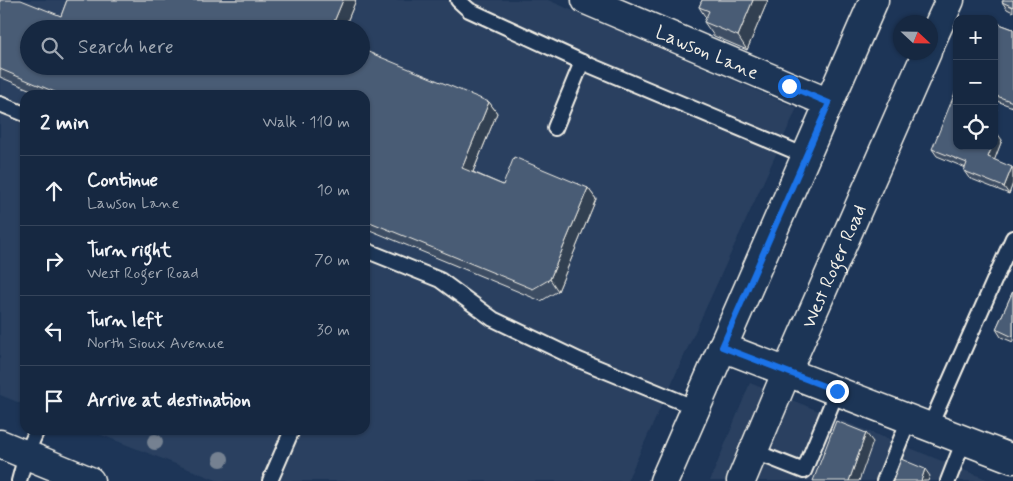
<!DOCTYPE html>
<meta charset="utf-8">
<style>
body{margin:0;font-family:Mynerve,sans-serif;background:#1f3048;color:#f1f3f6}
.controls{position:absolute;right:15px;top:15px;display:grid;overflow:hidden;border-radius:10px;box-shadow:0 1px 4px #0004}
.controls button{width:45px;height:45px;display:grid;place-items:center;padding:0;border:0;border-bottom:1px solid #35445a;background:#162841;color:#f1f3f6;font:25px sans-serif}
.compass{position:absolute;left:893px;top:15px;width:45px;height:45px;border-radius:50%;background:#162841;box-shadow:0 1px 4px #0004;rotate:112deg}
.stop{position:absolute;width:15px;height:15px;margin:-11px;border:4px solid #1a73e8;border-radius:50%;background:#fff}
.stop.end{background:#1a73e8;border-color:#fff;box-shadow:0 1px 5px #0008}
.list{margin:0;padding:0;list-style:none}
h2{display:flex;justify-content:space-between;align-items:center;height:65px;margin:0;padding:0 20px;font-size:21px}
h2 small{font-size:16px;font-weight:400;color:#9ea6b1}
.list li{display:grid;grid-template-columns:32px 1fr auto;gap:15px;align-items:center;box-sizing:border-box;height:70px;padding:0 20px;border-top:1px solid #35445a}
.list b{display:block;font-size:19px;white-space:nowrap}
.list p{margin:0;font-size:16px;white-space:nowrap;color:#9ea6b1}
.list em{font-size:16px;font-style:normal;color:#9ea6b1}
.icon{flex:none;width:28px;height:28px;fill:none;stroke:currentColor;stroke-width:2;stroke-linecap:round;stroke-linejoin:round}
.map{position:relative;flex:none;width:1013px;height:481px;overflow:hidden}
.search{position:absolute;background:#162841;box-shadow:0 1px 4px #0004;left:20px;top:20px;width:350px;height:55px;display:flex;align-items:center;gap:12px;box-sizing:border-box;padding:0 18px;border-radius:28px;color:#9ea6b1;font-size:19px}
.panel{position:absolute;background:#162841;box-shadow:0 1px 4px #0004;left:20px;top:90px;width:350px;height:345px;border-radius:15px}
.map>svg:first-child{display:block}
.built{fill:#2a4060;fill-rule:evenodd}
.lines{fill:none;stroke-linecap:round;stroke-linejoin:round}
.lane-casing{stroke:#f4f1e8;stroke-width:18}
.street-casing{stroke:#f4f1e8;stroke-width:31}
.secondary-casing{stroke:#f4f1e8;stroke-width:31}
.primary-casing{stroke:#f4f1e8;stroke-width:31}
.lane{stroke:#1d3557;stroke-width:14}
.street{stroke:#1d3557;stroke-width:28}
.secondary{stroke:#1d3557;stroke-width:28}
.primary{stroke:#1d3557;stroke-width:28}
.tree{fill:#748191}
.wall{fill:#3e4e64;stroke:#f4f1e8}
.shaded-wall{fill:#324051;stroke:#f4f1e8}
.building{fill:#485b74;stroke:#f4f1e8}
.route{stroke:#1a73e8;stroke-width:6}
.labels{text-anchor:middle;stroke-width:5;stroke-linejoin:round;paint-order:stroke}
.street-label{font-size:19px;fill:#f4f1e8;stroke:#1d3557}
</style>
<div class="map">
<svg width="1013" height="481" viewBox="0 0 1013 481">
<rect width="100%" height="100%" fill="#1d3557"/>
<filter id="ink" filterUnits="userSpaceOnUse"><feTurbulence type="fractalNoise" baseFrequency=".02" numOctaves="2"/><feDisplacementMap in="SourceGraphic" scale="10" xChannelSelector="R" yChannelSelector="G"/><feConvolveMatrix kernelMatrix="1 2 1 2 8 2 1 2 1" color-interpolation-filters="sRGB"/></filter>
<g filter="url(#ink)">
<g class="built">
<path d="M0 0H548L797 108 627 481H219L89 430H365V95H25V405L0 395ZM29 29H361V66H29Z"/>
<polygon points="750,383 991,481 710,481"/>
</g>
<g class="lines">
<g class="lane-casing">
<g id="lane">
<polyline points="458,0 469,10 582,62 806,156"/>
<polyline points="0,104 25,114"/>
<polyline points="555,128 582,62"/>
<polyline points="365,250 440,280 493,319 579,360 696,408"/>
<polyline points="930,426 1013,238"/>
<polyline points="753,451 804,471 837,391"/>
<polyline points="19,481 26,455 37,430"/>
<polyline points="270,481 292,430"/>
<polyline points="884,481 909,419"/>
<polyline points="948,481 964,440"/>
</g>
</g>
<g class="street-casing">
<g id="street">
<path id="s1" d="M586 0 829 103"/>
<polyline points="930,44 950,0"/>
<polyline points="722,347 1013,459"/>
<path id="s2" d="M741 481 787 371 927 52"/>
</g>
</g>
<g class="secondary-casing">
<polyline id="secondary" points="664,481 874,0"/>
</g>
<g class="primary-casing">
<polyline id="primary" points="0,444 90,481"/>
</g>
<use href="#lane" class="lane"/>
<use href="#street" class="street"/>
<use href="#secondary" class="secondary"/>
<use href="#primary" class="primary"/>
</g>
<g class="tree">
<circle cx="155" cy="442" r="8"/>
<circle cx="221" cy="459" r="8"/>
</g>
<g class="wall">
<polygon points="0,0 61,16 67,0 356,0 344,29 29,29 489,102 497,113 473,172 503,185 588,188 596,199 558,291 541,301 365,228 365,95 43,95 0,77"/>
<polygon points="702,0 768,0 747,50 714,36 704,22 706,18 699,7"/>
<polygon points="1013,0 1013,12 1007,9 1002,2"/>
<polygon points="994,22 1013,29 1013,107 994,100"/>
<polygon points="1002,140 994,160 1013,169 1013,183 1009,194 969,178 964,171 966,168 937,156 932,149"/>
<polygon points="1013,291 1013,342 1001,337 996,329"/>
</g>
<g class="shaded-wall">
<polygon points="343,0 356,0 344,29 331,29"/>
<polygon points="753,0 768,0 747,50 738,36"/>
<polygon points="489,102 497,113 470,179 462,168"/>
<polygon points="994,106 997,109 994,116"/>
<polygon points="997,133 1002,140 993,164 988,157 992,146 994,146 994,141"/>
<polygon points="1012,167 1013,169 1013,183 1009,194 1004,187"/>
<polygon points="588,188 596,199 558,291 550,279"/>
<polygon points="866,433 873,442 859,481 849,481"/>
<polygon points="925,469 930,476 928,481 921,481"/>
</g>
<g class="building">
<polygon points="0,0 21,0 61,16 67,0 343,0 331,29 29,29 29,66 361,66 361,49 489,102 462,168 503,185 514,157 588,188 550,279 533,289 365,220 365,95 62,95 0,69"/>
<polygon points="702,0 753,0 738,36 704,22 709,11 699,7"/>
<polygon points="1003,0 1013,0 1013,7 1002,2"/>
<polygon points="994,22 1013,29 1013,102 994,95"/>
<polygon points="957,88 957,146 992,146 988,157 1012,167 1004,187 964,171 967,163 932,149"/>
<polygon points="994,132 997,133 994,141"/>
<polygon points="1013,291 1013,337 996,329"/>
<polygon points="836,421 866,433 849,481 813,481"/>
<polygon points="901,459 925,469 921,481 893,481"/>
</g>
</g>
<g class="lines" filter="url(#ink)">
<polyline class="route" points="789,86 829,103 722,347 837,391"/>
</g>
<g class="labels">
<g class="street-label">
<text dy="7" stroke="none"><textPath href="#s1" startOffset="132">Lawson Lane</textPath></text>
<text dy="7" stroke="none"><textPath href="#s2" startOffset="234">West Roger Road</textPath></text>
</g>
</g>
</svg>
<div class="controls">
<button>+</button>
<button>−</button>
<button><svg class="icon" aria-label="locate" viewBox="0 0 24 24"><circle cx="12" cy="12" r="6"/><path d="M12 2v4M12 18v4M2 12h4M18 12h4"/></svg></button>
</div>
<svg class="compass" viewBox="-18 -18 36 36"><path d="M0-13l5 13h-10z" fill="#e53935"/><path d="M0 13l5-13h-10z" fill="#9ea6b1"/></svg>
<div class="stop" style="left:789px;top:86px"></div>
<div class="stop end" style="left:837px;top:391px"></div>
<div class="search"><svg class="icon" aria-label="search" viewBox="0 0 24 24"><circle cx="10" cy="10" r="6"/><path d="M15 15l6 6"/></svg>Search here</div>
<section class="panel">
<h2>2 min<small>Walk · 110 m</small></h2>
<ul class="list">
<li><svg class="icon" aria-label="ahead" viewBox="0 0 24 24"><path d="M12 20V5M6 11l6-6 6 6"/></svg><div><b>Continue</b><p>Lawson Lane</p></div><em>10 m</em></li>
<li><svg class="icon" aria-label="right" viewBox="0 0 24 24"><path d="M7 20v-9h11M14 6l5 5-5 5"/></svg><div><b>Turn right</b><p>West Roger Road</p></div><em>70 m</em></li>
<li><svg class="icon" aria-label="left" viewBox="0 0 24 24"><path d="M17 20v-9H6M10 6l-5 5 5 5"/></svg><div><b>Turn left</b><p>North Sioux Avenue</p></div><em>30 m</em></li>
<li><svg class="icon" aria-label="arrive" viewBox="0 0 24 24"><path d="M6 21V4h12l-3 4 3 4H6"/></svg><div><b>Arrive at destination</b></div></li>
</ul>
</section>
</div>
